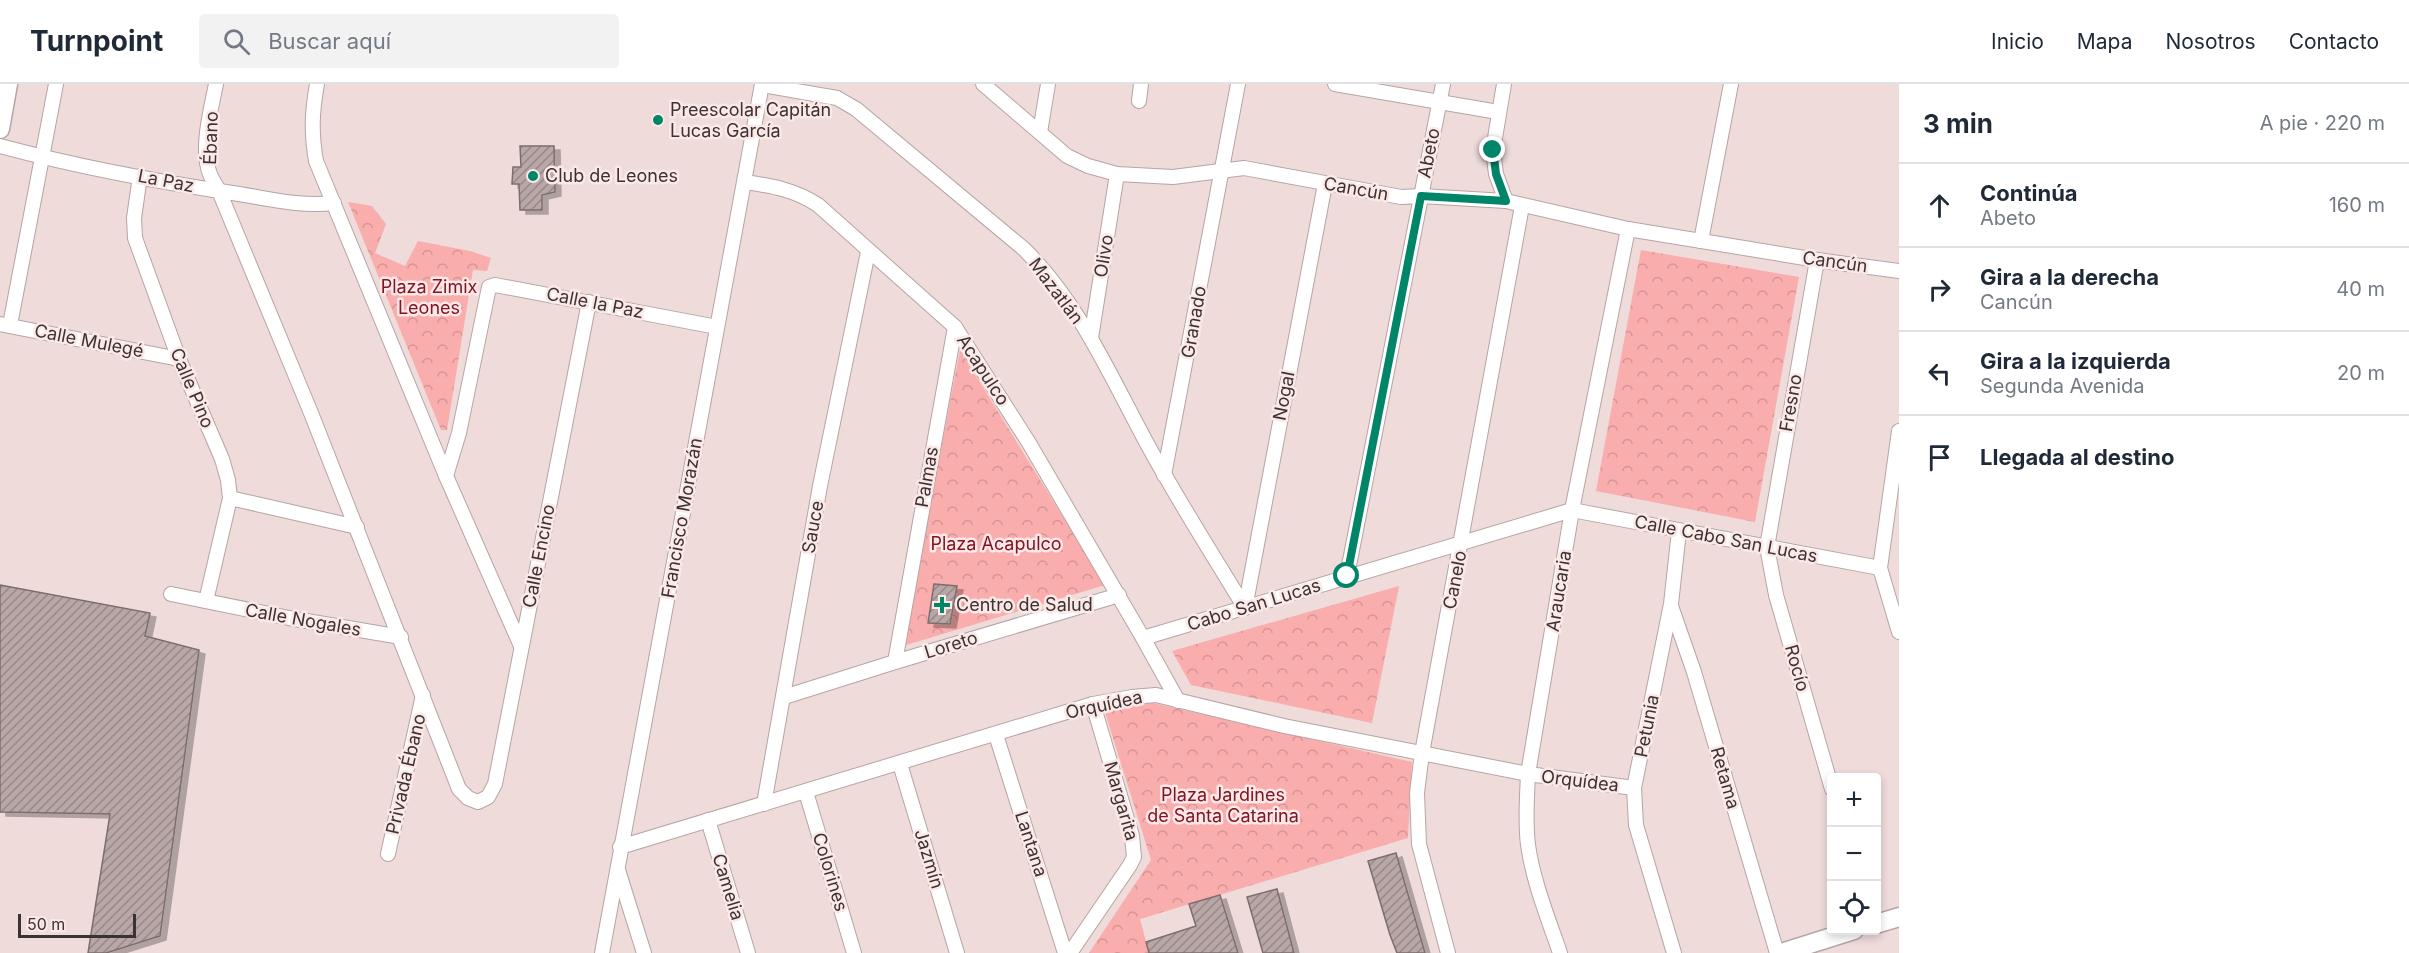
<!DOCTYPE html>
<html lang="es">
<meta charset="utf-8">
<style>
body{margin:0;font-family:Inter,sans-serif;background:#f2f2f3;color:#1f2937}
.controls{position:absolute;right:18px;bottom:18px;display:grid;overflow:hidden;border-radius:6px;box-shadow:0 3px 9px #0003}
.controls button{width:54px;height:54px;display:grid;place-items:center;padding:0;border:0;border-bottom:2px solid #e0e1e3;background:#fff;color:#1f2937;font:30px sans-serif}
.scale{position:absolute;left:18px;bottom:15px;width:118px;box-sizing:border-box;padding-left:6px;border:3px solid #3b3333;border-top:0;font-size:16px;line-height:21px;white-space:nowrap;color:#3b3333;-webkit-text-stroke:4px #fbe8e7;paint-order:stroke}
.stop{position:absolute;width:18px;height:18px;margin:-14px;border:4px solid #008568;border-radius:50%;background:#fff}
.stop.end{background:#008568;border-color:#fff;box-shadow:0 2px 6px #0008}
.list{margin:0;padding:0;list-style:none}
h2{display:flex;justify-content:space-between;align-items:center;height:78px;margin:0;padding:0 24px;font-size:26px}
h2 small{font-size:20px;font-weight:400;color:#747a83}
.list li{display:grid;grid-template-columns:39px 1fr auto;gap:18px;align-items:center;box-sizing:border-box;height:84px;padding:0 24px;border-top:2px solid #e0e1e3}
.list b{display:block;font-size:22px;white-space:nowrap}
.list p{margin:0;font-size:20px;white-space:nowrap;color:#747a83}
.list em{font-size:20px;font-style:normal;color:#747a83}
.icon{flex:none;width:33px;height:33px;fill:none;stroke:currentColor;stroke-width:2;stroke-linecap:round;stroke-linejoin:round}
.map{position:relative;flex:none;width:1899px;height:869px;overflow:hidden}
header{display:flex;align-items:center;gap:36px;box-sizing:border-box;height:84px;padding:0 30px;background:#fff;border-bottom:2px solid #e0e1e3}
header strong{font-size:28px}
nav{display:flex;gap:33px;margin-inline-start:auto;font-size:21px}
.search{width:420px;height:54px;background:#f2f2f3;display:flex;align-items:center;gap:15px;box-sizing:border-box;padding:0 21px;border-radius:6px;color:#747a83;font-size:22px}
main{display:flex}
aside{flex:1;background:#fff}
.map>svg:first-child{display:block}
.park{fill:url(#park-crowns)}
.building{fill:url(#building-hatch);stroke:#7d6d6c;stroke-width:1.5;filter:url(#shadow)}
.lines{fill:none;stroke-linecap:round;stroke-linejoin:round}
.street-casing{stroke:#b6a5a4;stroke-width:16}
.secondary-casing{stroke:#b6a5a4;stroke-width:21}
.street{stroke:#fff;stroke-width:14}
.secondary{stroke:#fff;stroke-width:18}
.route{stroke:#008568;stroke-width:8}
.poi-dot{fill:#008568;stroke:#fbe8e7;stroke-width:2}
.labels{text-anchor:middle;stroke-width:5;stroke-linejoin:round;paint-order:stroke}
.poi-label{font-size:18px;fill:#3b3333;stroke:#fbe8e7;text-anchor:start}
.street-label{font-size:18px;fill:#3b3333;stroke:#fbe8e7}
.park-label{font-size:18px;fill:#821423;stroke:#fbe8e7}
</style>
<header>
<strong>Turnpoint</strong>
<div class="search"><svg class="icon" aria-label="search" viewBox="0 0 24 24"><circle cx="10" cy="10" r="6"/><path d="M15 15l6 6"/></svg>Buscar aquí</div>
<nav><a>Inicio</a><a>Mapa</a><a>Nosotros</a><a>Contacto</a></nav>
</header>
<main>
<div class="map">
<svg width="1899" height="869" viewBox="0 0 1899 869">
<defs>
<pattern id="park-crowns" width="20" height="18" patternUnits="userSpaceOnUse" patternTransform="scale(1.5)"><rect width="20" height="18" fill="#f9adac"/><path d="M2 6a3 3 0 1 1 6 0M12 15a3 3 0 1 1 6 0" fill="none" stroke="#d69594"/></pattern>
<pattern id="building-hatch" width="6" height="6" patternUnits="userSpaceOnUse" patternTransform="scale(1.5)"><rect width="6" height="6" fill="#b8a7a6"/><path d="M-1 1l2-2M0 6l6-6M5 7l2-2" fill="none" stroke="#978988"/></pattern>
<filter id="shadow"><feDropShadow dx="6" dy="4" stdDeviation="0" flood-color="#0004"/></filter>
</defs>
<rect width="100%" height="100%" fill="#eedbda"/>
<g class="park">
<polygon points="348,118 372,122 386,140 375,169 405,182 418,157 470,167 491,174 487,187 473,186 447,346 441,346"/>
<polygon points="1641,166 1799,193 1755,438 1596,407"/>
<polygon points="960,266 1105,501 903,562"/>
<polygon points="1399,502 1372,639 1191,601 1172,567"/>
<polygon points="1153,619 1412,678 1408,754 1140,835 1149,869 1089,869 1151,776 1104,625 1119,620"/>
</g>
<g class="building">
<polygon points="520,62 554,62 555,108 542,111 542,126 520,126 519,100 512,100 513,83 521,83"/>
<polygon points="934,500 957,502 950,540 928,539"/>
<polygon points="0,501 150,529 145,552 199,566 160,852 106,869 88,869 110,730 0,728"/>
<polygon points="1396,769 1425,869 1397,869 1390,851 1368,777"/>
<polygon points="1277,805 1294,869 1263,869 1247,813"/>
<polygon points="1220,811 1238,869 1149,869 1146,858 1196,842 1189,820"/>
</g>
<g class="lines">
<g class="street-casing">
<g id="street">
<path d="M216 0C211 25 200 66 210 90 212 96 216 101 219 107L311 329 459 705 468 714 478 718 488 713 495 700 589 218"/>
<path d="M317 0C312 28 311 48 316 77L446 392 521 562"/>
<polyline points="983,0 1067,72 1088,82 1117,90 1173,93 1244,84 1401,113 1421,112 1506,117 1628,145 1817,176 1899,187"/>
<polyline points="1335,0 1498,28"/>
<polyline points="1504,0 1493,66 1496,90 1506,117"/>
<path d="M762 1 837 14 856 25 1024 165C1078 218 1109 289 1144 354 1175 412 1211 468 1245 524"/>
<polyline points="1139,17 1141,0"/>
<polyline points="1040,48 1048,0"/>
<path d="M0 62C78 83 159 98 239 110 270 115 302 123 334 119"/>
<polyline points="140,92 134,134 135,154 179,275 222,375 228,396 230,414 206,517"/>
<path d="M745 98C773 102 795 106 818 121L955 243 1029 359 1143 554"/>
<polyline points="1701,157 1731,0"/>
<polyline points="1817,176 1767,463 1776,511 1832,705"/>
<polyline points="0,240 179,275"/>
<polyline points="10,241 56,0"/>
<polyline points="1091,254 1117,90"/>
<polyline points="1899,347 1880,484 1899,548"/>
<polyline points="1164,391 1238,0"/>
<polyline points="446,392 459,349 489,203 495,201 717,243"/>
<polyline points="230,414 357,443"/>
<polyline points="1347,492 1443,0"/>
<polyline points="171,510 289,534 401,553"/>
<polyline points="1671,522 1694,588 1777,869"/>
<polyline points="1245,524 1325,100"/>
<polyline points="895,578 955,243"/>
<polyline points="784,613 895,578 1119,511"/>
<polyline points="1178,617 1143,554 1572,426 1880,484"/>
<polyline points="996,651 1065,869"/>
<polyline points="900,680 957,869"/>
<polyline points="806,708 854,869"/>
<polyline points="764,720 820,402 868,168"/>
<polyline points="708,736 748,869"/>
<polyline points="620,763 1093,620 1132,613 1156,611 1284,642 1528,690 1634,704"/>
<polyline points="388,770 423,611"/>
<polyline points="618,786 644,869"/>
<polyline points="602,869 762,0"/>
<polyline points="1070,869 1130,781 1134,773 1132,752 1093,620"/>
<polyline points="1448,869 1419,760 1417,709 1422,669 1522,122"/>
<path d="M1560 869C1548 834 1533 797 1528 761 1525 737 1527 714 1528 690L1572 426 1628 145"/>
<polyline points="1674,869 1636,741 1634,704 1671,520 1679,447"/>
</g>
</g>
<g class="secondary-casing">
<g id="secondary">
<polyline points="0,45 8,0"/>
<polyline points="1876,840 1899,833"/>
<polyline points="1781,869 1854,846"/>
</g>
</g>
<use href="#street" class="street"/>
<use href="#secondary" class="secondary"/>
</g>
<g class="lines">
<polyline class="route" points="1347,492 1421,112 1506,117 1496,90 1493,66"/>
</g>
<g class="poi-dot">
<circle cx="658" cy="36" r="6"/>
<circle cx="533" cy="92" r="6"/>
<path d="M939 512h6v6h6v6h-6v6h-6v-6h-6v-6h6z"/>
</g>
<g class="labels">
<g class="poi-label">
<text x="670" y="32">Preescolar Capitán<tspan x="670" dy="21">Lucas García</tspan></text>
<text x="545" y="98">Club de Leones</text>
<text x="956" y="527">Centro de Salud</text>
</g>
<g class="street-label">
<text transform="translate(211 54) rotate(-88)" y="6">Ébano</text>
<text transform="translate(1429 69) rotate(-79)" y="6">Abeto</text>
<text transform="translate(166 97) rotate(11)" y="6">La Paz</text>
<text transform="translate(1356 105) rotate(10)" y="6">Cancún</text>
<text transform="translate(1104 172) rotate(-81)" y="6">Olivo</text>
<text transform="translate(1835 178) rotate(8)" y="6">Cancún</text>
<text transform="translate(1056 207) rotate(53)" y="6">Mazatlán</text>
<text transform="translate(595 219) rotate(11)" y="6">Calle la Paz</text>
<text transform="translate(1194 238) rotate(-80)" y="6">Granado</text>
<text transform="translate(89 257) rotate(11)" y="6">Calle Mulegé</text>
<text transform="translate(983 286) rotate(57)" y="6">Acapulco</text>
<text transform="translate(192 304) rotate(67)" y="6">Calle Pino</text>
<text transform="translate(1284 312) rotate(-79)" y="6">Nogal</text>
<text transform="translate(1791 319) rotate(-80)" y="6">Fresno</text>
<text transform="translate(927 393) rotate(-80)" y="6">Palmas</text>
<text transform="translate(682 434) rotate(-80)" y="6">Francisco Morazán</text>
<text transform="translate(813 443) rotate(-80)" y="6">Sauce</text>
<text transform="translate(1726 455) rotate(11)" y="6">Calle Cabo San Lucas</text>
<text transform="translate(539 472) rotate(-79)" y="6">Calle Encino</text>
<text transform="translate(1455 496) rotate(-79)" y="6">Canelo</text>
<text transform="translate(1559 507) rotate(-81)" y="6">Araucaria</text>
<text transform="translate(1254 521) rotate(-17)" y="6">Cabo San Lucas</text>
<text transform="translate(303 536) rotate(10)" y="6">Calle Nogales</text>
<text transform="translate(951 561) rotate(-17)" y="6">Loreto</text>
<text transform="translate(1797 584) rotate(74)" y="6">Rocío</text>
<text transform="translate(1104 621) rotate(-12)" y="6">Orquídea</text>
<text transform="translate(1647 642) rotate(-79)" y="6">Petunia</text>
<text transform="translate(406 690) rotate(-77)" y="6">Privada Ébano</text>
<text transform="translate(1725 694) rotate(74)" y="6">Retama</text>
<text transform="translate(1580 697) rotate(7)" y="6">Orquídea</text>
<text transform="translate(1121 717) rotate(74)" y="6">Margarita</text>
<text transform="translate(1031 760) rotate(72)" y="6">Lantana</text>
<text transform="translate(929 775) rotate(73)" y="6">Jazmín</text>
<text transform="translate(830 788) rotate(73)" y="6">Colorines</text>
<text transform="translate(728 803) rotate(73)" y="6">Camelia</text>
</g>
<g class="park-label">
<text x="429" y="209">Plaza Zimix<tspan x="429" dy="21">Leones</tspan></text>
<text x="996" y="466">Plaza Acapulco</text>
<text x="1223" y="717">Plaza Jardines<tspan x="1223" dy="21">de Santa Catarina</tspan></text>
</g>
</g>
</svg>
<div class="controls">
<button>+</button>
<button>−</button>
<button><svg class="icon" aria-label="locate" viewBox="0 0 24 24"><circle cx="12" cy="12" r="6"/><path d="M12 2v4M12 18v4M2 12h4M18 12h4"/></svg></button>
</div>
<div class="scale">50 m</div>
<div class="stop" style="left:1347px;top:492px"></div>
<div class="stop end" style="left:1493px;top:66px"></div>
</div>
<aside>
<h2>3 min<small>A pie · 220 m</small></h2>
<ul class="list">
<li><svg class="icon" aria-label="ahead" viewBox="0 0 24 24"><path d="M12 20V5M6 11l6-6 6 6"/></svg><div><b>Continúa</b><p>Abeto</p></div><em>160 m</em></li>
<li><svg class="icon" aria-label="right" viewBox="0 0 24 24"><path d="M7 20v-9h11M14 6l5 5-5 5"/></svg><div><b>Gira a la derecha</b><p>Cancún</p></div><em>40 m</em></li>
<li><svg class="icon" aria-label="left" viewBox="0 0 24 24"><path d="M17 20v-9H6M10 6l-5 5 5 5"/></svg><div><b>Gira a la izquierda</b><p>Segunda Avenida</p></div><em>20 m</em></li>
<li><svg class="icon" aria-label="arrive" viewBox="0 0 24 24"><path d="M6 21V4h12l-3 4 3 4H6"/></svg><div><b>Llegada al destino</b></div></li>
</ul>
</aside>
</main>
